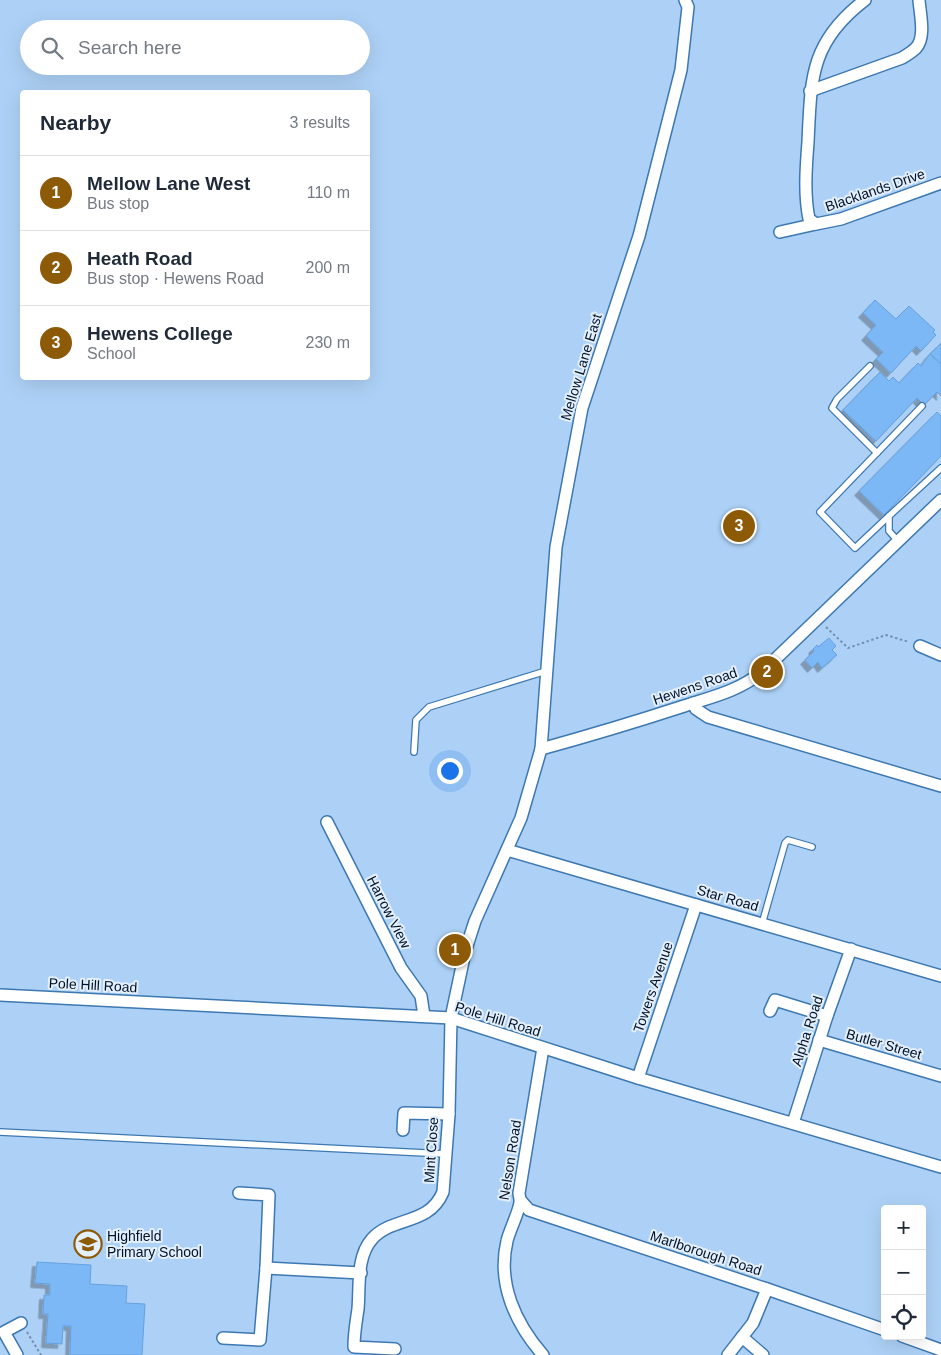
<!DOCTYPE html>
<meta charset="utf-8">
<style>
body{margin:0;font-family:Arial,sans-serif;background:#f2f2f3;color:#1f2937}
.controls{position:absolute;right:15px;bottom:15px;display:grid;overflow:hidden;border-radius:5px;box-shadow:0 5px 20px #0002}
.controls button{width:45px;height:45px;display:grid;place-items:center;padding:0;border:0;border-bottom:1px solid #e0e1e3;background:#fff;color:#1f2937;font:25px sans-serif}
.you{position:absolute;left:449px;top:770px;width:18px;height:18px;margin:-12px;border:4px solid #fff;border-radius:50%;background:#1a73e8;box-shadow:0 0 0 8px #1a73e833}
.badge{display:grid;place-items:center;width:32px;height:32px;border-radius:50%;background:#8d5a08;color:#fff;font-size:16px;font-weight:700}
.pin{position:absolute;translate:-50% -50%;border:2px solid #fff;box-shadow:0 1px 5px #0006}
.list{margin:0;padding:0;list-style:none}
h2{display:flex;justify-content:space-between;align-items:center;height:65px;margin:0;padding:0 20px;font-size:21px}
h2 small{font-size:16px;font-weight:400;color:#747a83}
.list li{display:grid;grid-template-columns:32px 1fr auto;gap:15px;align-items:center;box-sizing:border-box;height:75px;padding:0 20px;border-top:1px solid #e0e1e3}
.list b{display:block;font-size:19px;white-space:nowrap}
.list p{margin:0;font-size:16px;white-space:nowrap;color:#747a83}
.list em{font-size:16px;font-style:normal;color:#747a83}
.icon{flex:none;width:28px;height:28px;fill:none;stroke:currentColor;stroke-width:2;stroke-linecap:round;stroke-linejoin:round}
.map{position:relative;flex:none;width:941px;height:1355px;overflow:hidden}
.search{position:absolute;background:#fff;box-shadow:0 5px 20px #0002;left:20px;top:20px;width:350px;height:55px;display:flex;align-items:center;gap:12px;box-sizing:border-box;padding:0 18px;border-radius:28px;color:#747a83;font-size:19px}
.panel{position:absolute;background:#fff;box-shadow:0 5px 20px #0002;left:20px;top:90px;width:350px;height:290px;border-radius:5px}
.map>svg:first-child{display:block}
.building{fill:#7bb8f5;stroke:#66a1de;filter:url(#shadow)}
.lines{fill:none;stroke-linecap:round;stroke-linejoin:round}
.lane-casing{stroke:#3d78b1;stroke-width:8}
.street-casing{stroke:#3d78b1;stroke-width:14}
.path{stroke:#7390b0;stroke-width:2;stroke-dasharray:2.5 2.5;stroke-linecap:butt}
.lane{stroke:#fff;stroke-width:5.5}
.street{stroke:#fff;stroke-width:11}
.labels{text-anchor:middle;stroke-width:4;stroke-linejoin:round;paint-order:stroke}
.street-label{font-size:14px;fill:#001228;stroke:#e3effc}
.poi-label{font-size:14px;fill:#001228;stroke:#e3effc;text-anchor:start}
</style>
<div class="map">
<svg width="941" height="1355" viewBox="0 0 941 1355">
<defs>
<filter id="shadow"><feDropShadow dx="-4.5" dy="4.5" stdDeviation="0" flood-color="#0004"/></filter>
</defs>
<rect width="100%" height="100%" fill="#add1f6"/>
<g class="building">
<polygon points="875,300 896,319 909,306 935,330 933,332 936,335 921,351 916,346 891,373 876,359 883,352 866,336 876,325 863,313"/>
<polygon points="941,343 941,364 930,354"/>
<polygon points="930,354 941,364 941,396 937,392 924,405 917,398 876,441 843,410 880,372 889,381 893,377 899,383 918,363 921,366"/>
<polygon points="937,412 941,416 941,456 884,515 859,491"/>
<polygon points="829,638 836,646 832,650 837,655 822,668 818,662 812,668 805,660 814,651 813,649 817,645 818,647"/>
<polygon points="37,1262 91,1265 90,1284 127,1286 126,1303 145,1304 142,1355 70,1355 71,1326 63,1326 62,1344 46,1343 48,1314 43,1314 44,1295 50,1295 50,1284 35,1283"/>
</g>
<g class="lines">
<g class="lane-casing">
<g id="lane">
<polyline points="870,366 837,399 832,408 877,453"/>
<polyline points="889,516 855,548 820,512 922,406"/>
<polyline points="898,541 889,531 889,516 941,468"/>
<polyline points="414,752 416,720 429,707 546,671"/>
<polyline points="762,924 785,843 788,840 812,847"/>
<polyline points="0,1132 446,1154"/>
</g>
</g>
<g class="street-casing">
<g id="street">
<path d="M865 0C810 42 811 78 808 142 806 168 804 194 809 219L816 224 841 219 941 183"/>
<path d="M810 91 902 58C907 55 912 52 916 48 926 37 920 14 919 0"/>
<polyline points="780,232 816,224"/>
<polyline points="920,646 941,655"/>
<polyline points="693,703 696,709 708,717 941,786"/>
<path d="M541 749C588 736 635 722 681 707 711 697 737 692 762 672L941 500"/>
<polyline points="327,822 401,968 421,996 424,1016"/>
<polyline points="507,850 941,976"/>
<polyline points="0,995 451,1018 638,1078 941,1167"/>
<polyline points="770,1011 775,1000 827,1016"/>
<polyline points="819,1040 941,1076"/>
<polyline points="638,1078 696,905"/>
<polyline points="793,1123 827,1016 851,949"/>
<polyline points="403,1130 404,1113 449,1114"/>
<polyline points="521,1201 529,1210 767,1289 885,1330"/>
<polyline points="266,1268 361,1273"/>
<polyline points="902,1336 941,1350"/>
<polyline points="742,1337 763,1355"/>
<polyline points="223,1338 260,1340 266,1268 269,1195 239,1193"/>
<path d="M395 1349 354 1347C354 1333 356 1323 358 1309 360 1287 356 1257 372 1239 392 1216 429 1226 443 1192L449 1114 451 1018 465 952 475 921 521 818 541 749 556 547 582 408 639 236 681 70 688 7 685 0"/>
<polyline points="17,1355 4,1332 21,1323"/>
<path d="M543 1355C515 1323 497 1283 507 1241 509 1231 521 1208 520 1200 520 1198 519 1195 519 1193L543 1048"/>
<polyline points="728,1355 753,1323 767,1289"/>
</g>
</g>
<g class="path">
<polyline points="826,627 848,648 886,635 909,642"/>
<polyline points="27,1332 41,1355"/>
</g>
<use href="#lane" class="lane"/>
<use href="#street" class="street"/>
</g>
<defs>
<g id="school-ring" transform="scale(1.4375)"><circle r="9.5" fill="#e3effc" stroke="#8d5a08" stroke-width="1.5"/><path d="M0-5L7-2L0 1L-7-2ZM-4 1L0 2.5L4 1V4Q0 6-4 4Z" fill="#8d5a08"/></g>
</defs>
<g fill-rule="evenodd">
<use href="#school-ring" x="88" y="1244"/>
</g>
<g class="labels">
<g class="street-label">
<text transform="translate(875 190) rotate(-19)" y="5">Blacklands Drive</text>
<text transform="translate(581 367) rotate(-73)" y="5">Mellow Lane East</text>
<text transform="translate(695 686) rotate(-19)" y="5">Hewens Road</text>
<text transform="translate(728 898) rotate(16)" y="5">Star Road</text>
<text transform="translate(389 912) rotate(63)" y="5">Harrow View</text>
<text transform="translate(93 985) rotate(3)" y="5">Pole Hill Road</text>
<text transform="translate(653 987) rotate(-71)" y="5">Towers Avenue</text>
<text transform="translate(498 1019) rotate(17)" y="5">Pole Hill Road</text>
<text transform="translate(807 1031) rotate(-72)" y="5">Alpha Road</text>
<text transform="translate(884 1044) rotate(16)" y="5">Butler Street</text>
<text transform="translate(431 1150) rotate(-86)" y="5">Mint Close</text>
<text transform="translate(510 1160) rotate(-81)" y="5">Nelson Road</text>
<text transform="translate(706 1253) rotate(18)" y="5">Marlborough Road</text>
</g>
<g class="poi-label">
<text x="107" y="1241">Highfield<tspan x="107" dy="16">Primary School</tspan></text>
</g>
</g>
</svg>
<div class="controls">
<button>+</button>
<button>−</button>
<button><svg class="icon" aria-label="locate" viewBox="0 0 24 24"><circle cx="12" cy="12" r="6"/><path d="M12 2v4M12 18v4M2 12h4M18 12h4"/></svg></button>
</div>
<div class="you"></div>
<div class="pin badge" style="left:455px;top:950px">1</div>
<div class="pin badge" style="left:767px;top:672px">2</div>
<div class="pin badge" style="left:739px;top:526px">3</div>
<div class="search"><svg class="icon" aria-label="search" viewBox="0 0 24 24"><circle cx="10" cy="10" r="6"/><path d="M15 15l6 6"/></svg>Search here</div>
<section class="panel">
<h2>Nearby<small>3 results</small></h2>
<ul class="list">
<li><span class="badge">1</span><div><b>Mellow Lane West</b><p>Bus stop</p></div><em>110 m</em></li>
<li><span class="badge">2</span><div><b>Heath Road</b><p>Bus stop · Hewens Road</p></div><em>200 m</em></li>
<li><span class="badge">3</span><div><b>Hewens College</b><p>School</p></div><em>230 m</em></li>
</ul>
</section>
</div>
